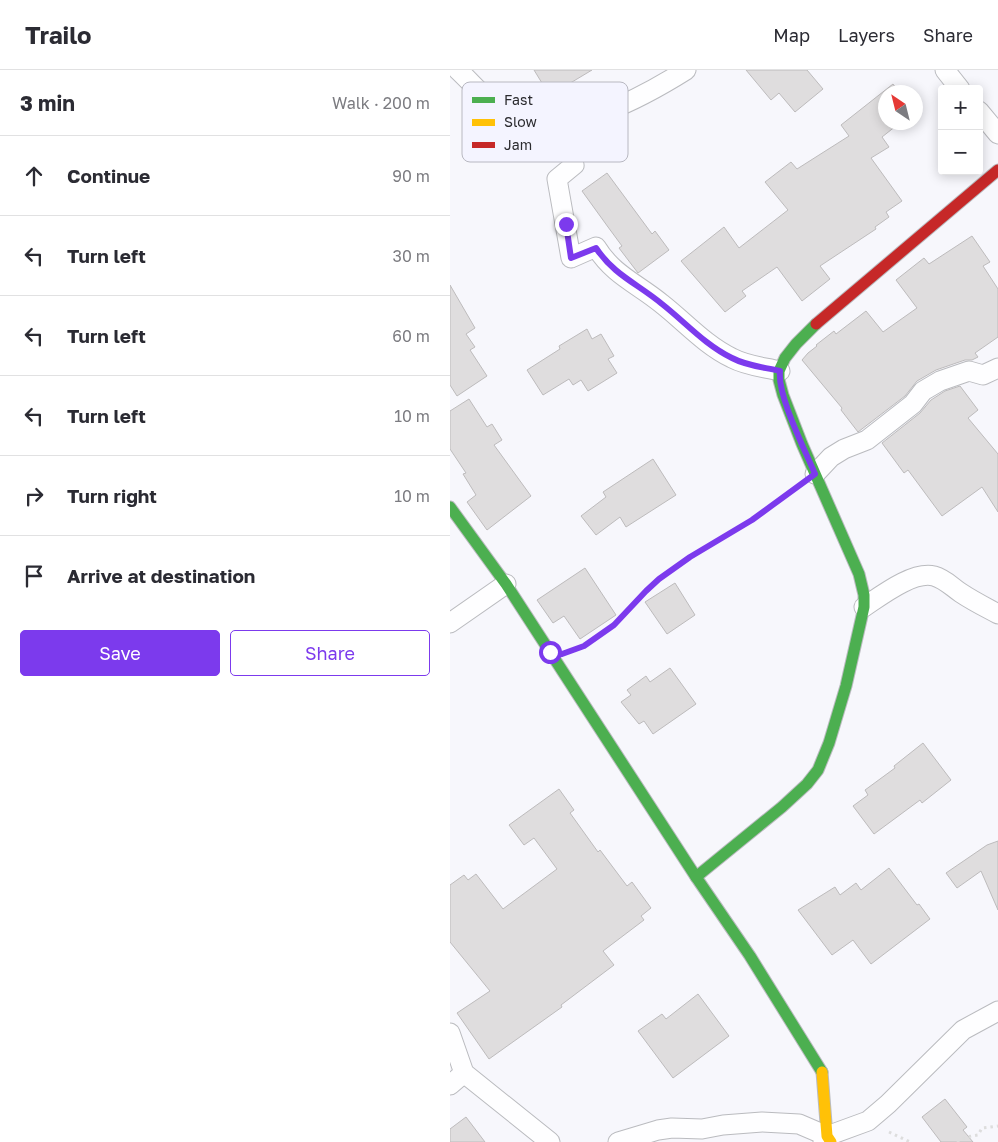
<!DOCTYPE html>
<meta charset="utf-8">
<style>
body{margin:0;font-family:"Golos Text",sans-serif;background:#f7f7f7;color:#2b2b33}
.controls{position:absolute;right:15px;top:15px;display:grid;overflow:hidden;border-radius:5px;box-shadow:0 2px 12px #0003}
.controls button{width:45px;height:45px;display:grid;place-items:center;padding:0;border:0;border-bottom:1px solid #e1e1e2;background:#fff;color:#2b2b33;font:25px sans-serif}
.compass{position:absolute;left:428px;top:15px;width:45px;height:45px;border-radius:50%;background:#fff;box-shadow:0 2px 12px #0003;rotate:325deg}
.stop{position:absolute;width:15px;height:15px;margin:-11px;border:4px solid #7c3aed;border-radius:50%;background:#fff}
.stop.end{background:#7c3aed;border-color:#fff;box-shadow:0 1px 5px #0008}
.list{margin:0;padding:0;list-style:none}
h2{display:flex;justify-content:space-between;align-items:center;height:65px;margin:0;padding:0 20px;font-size:21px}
h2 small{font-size:16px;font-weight:400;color:#7c7c81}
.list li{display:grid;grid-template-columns:32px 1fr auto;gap:15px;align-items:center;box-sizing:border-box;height:80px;padding:0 20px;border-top:1px solid #e1e1e2}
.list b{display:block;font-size:19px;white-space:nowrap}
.list em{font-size:16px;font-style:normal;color:#7c7c81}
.actions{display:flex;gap:10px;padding:15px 20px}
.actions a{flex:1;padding:11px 0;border:1px solid #7c3aed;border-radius:5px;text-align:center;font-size:18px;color:#7c3aed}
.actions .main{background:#7c3aed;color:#fff}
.icon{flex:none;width:28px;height:28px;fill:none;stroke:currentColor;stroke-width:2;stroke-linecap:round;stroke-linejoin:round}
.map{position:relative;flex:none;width:548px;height:1072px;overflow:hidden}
header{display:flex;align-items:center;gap:30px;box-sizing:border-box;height:70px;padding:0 25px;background:#fff;border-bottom:1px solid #e1e1e2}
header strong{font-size:24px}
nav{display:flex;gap:28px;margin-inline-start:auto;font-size:18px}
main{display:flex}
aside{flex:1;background:#fff}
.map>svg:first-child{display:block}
.building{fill:#dfddde;stroke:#bdbbbc}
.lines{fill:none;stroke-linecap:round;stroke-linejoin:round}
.street-casing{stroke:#babbbf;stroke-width:21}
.fast-casing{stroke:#babbbf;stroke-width:13}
.slow-casing{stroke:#babbbf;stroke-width:13}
.jam-casing{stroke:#babbbf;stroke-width:13}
.path{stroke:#ddd;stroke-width:3;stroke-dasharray:2.5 4;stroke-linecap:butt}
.street{stroke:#fefeff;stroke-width:19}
.fast{stroke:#4caf50;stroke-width:11}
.slow{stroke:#ffc107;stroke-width:11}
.jam{stroke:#c62828;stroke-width:11}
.route{stroke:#7c3aed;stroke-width:6}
.key{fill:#f4f4ff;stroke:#b8b8c1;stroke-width:1}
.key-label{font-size:14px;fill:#2b2b2f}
</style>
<header>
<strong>Trailo</strong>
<nav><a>Map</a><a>Layers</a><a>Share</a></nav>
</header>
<main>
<aside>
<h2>3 min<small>Walk · 200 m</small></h2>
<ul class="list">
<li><svg class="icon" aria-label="ahead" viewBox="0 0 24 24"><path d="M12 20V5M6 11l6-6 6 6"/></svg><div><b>Continue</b></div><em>90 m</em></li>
<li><svg class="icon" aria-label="left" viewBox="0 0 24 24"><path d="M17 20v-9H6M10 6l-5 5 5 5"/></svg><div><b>Turn left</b></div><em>30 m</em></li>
<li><svg class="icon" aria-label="left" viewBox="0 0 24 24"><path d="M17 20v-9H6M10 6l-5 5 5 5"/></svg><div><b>Turn left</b></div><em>60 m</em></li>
<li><svg class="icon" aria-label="left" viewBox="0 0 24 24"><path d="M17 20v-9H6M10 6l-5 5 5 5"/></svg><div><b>Turn left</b></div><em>10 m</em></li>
<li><svg class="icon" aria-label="right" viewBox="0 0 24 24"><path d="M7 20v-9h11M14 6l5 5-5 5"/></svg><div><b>Turn right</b></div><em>10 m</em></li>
<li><svg class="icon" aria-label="arrive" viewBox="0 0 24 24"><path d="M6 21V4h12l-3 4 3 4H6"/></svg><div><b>Arrive at destination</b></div></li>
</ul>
<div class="actions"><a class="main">Save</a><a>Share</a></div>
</aside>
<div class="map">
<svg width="548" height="1072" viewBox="0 0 548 1072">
<rect width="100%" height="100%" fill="#f7f7fc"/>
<g class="building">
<polygon points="84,0 142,0 117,15 120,20 103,31"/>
<polygon points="296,0 357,0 373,19 345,42 329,23 321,30"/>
<polygon points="443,14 449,22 436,22 436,52 451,52 432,67 439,77 421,88 452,131 436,142 439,147 425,157 426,159 370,196 380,209 352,231 327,197 292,221 296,226 275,242 231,191 274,157 289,178 338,140 315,112 341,92 347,99 399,66 391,55"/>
<polygon points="157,103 202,164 205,161 219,180 188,203 169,178 172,176 158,157 132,121"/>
<polygon points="522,166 540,192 533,196 548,219 548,267 525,283 528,287 522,290 515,290 486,300 467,311 455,326 408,362 391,340 392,338 352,290 358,283 367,276 366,275 384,261 386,264 416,241 433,262 467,238 446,210 474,188 479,194"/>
<polygon points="0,215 25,258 16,264 25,277 20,280 37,306 7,326 0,315"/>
<polygon points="137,259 142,269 151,264 164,286 158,289 167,303 138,321 131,310 123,315 119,309 93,325 77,300 110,279 109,276"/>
<polygon points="510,316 528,340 518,348 548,384 548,442 532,417 492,446 458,400 454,403 432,373 470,343 481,330 495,321"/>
<polygon points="19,329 37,357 42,354 52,370 44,375 81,426 37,460 17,432 26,425 13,404 16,403 0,379 0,341"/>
<polygon points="203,389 226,425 176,457 170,447 146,465 131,446 156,427 153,422"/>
<polygon points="135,498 166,545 130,569 114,546 103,553 87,530"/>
<polygon points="225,513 245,545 217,564 195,532"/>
<polygon points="220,598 246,634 203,664 194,651 189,654 171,632 181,625 177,620 196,606 200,612"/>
<polygon points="473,673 501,710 472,733 470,730 424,764 403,736 418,725 415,720 445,698 444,696"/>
<polygon points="109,719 124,740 120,743 148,782 150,780 177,816 182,812 201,838 191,846 194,850 153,881 164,895 111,935 112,937 39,989 7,943 40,921 0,872 0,815 14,805 18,810 26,804 53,839 107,799 84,768 74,775 59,755"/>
<polygon points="548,771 548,840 531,801 507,818 496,803 537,775"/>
<polygon points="439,798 467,835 469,834 480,849 421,894 403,870 382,885 348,840 385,817 390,825 406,813 411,820"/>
<polygon points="248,924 279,966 223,1008 188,961 212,944 216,949"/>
<polygon points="495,1029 517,1057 513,1060 523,1072 491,1072 472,1047"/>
<polygon points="16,1047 35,1072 0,1072 0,1059"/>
</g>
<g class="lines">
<g class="street-casing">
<g id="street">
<path d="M8 0C23 14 45 40 62 48 114 71 193 27 236 0"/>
<polyline points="495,0 510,19"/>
<polyline points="529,41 548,64"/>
<path d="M108 53 124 95 107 109 121 188 146 177C163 205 188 214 212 234 235 252 255 275 282 288 297 296 313 297 330 301"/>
<polyline points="365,404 381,387 394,379 417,370 463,334 473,321 490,311 519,301 533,305 548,298"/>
<path d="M414 537C432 525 463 501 484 506 495 509 502 517 511 523 523 531 535 537 548 544"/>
<polyline points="0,553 56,514"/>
<polyline points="0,963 14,1003 100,1072"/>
<polyline points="0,1015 14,1003"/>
<polyline points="168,1072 208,1060 222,1058 252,1059 273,1055 312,1052 349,1054 377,1066"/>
<polyline points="373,1072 377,1066 418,1051 438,1034 513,960 548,941"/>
</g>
</g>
<g class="fast-casing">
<g id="fast">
<polyline points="0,437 56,514 246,807 300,886 372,1002"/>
<polyline points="246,807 332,737 357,714 368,700 379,673 396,616 414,537 414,525 409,504 352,374 333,325 329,310 329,301 335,288 346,274 366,254"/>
</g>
</g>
<g class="slow-casing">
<polyline id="slow" points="372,1002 377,1066 381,1072"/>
</g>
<g class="jam-casing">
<polyline id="jam" points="366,254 548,100"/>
</g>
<g class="path">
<path d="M127 579C160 568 184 528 211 508 240 487 271 470 301 451 316 441 330 430 344 419"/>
<polyline points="439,1062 460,1072"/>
<polyline points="507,1072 516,1067 528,1065 532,1058 548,1056"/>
</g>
<use href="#street" class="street"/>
<use href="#fast" class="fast"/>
<use href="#slow" class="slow"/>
<use href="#jam" class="jam"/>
</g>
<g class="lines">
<path class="route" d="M100 582 112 584 134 576 164 555 196 521 209 509 240 487 302 450 365 404C355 380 327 325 330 301 313 297 297 296 282 288 255 275 235 252 212 234 188 214 164 205 146 178L121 188 116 154"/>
</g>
<rect x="12" y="12" width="166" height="80" rx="8" class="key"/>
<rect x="22" y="27" width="23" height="6" fill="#4caf50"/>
<rect x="22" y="49" width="23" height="7" fill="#ffc107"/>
<rect x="22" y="72" width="23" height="6" fill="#c62828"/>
<g class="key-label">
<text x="54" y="35">Fast</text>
<text x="54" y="57">Slow</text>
<text x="54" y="80">Jam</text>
</g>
</svg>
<div class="controls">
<button>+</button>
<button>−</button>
</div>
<svg class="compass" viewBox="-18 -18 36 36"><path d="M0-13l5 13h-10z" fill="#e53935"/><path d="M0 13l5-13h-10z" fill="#7c7c81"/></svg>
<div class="stop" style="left:100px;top:582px"></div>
<div class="stop end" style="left:116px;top:154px"></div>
</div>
</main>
